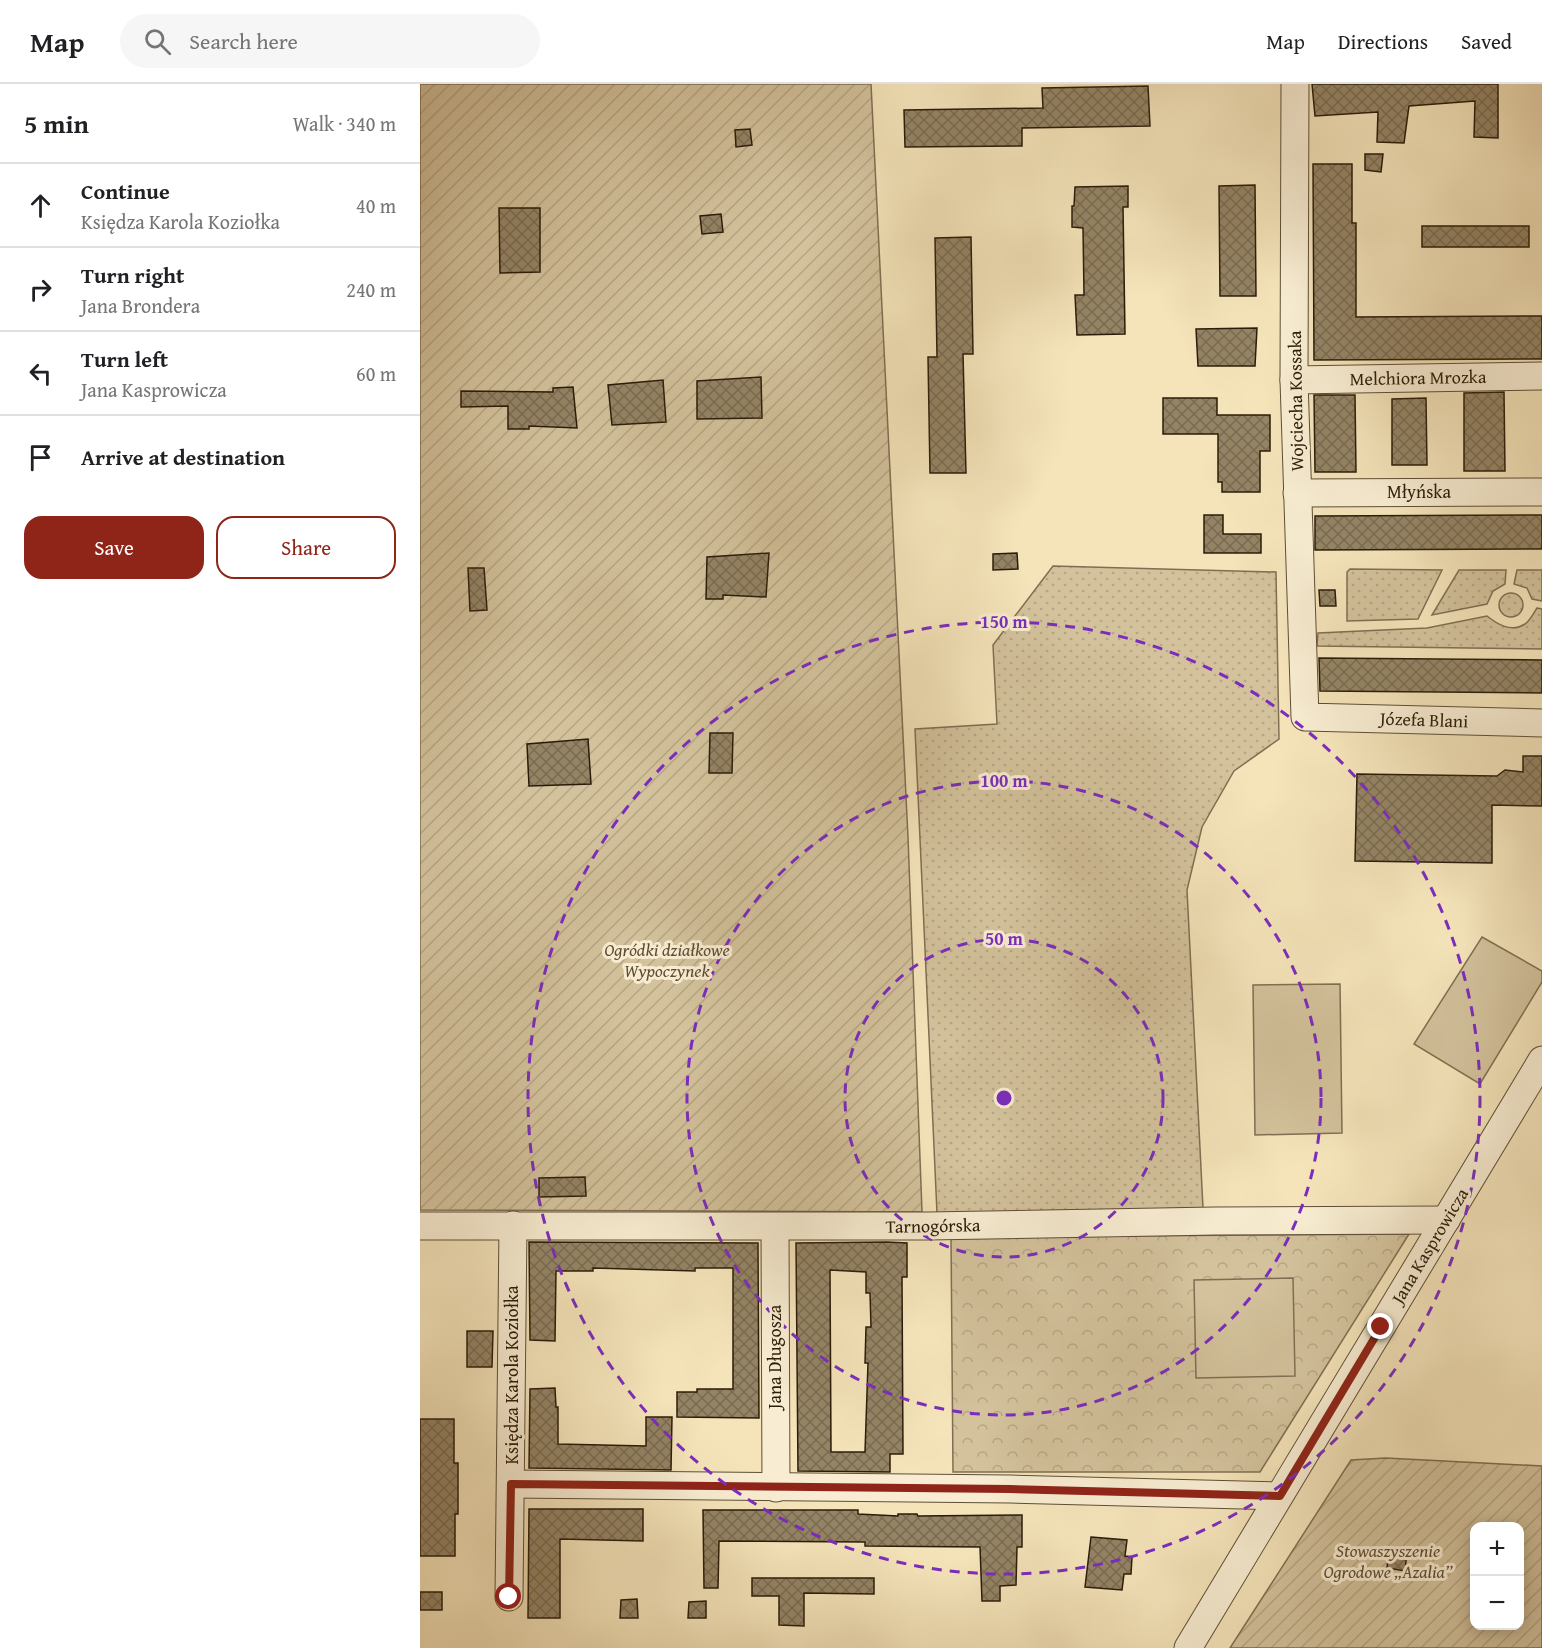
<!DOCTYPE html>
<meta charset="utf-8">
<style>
body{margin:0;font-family:"Gentium Book Plus",serif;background:#f6f6f6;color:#202124}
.controls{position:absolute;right:18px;bottom:18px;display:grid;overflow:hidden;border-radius:12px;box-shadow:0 3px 15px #0003}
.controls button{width:54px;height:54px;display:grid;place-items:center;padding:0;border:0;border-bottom:2px solid #e0e0e0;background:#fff;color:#202124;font:30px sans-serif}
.stop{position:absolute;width:18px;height:18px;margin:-14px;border:4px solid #8f2418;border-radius:50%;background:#fff}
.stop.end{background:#8f2418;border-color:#fff;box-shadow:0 2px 6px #0008}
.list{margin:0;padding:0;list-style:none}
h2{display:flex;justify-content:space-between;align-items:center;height:78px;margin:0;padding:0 24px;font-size:26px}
h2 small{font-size:20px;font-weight:400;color:#757577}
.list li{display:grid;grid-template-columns:39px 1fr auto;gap:18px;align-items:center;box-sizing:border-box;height:84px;padding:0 24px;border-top:2px solid #e0e0e0}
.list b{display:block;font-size:22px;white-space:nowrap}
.list p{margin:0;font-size:20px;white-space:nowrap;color:#757577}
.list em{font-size:20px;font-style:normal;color:#757577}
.actions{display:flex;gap:12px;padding:18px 24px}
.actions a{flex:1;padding:14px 0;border:2px solid #8f2418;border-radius:18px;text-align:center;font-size:21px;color:#8f2418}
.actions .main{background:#8f2418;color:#fff}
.icon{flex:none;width:33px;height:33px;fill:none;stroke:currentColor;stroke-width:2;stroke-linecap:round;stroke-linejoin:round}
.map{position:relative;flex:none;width:1122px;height:1564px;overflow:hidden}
header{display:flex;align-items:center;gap:36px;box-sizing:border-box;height:84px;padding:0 30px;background:#fff;border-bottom:2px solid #e0e0e0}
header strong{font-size:28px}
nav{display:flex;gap:33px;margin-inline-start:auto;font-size:21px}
.search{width:420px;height:54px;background:#f6f6f6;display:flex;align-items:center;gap:15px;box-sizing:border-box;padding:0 21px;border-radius:33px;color:#757577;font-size:22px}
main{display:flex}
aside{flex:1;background:#fff}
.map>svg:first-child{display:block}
.grass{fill:url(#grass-dots);stroke:#7f6f52;stroke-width:1.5}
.park{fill:url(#park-crowns);stroke:#7f6f52;stroke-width:1.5}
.garden{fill:url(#garden-furrows);stroke:#7f6f52;stroke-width:1.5;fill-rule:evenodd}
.pitch{fill:#d3c29c;stroke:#7f6f52;stroke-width:1.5}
.building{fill:url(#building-cross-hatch);stroke:#2b1c09;stroke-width:1.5;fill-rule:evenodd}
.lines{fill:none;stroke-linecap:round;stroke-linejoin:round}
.minor-casing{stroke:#5e4e35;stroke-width:29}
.minor{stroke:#f8edd2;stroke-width:27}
.route{stroke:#8f2418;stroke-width:8}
.ring{fill:none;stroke:#7b2cbf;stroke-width:3;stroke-dasharray:10 8}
.labels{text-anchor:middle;stroke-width:6;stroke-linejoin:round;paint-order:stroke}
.street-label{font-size:18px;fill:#2b1c09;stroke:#f8edd2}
.park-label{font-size:18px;font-style:italic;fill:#5d4e35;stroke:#f8edd2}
.centre{fill:#7b2cbf;stroke:#f8edd2;stroke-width:3}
.ring-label{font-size:18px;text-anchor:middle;font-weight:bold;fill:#7b2cbf;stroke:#f8edd2;stroke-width:6;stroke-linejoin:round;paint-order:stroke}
</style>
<header>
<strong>Map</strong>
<div class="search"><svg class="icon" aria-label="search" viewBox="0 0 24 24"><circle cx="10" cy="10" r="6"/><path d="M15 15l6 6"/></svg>Search here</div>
<nav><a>Map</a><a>Directions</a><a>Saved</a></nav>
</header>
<main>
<aside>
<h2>5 min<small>Walk · 340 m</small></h2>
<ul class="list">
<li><svg class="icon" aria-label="ahead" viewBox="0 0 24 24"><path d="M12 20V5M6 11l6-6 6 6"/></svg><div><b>Continue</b><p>Księdza Karola Koziołka</p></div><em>40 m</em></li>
<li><svg class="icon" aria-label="right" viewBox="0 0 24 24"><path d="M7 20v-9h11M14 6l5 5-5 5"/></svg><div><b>Turn right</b><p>Jana Brondera</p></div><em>240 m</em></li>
<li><svg class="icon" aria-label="left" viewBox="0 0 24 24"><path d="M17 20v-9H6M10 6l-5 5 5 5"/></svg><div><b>Turn left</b><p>Jana Kasprowicza</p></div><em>60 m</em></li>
<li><svg class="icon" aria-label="arrive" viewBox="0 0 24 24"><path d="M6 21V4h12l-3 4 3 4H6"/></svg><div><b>Arrive at destination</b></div></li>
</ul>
<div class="actions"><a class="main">Save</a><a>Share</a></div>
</aside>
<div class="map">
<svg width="1122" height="1564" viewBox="0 0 1122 1564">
<defs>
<pattern id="grass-dots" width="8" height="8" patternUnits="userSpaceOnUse" patternTransform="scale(1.5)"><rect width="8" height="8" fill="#d3c29c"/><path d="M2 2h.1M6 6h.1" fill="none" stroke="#b5a685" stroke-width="1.8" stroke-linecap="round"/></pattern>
<pattern id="park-crowns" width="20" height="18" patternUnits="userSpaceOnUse" patternTransform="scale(1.5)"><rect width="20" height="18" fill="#d3c29c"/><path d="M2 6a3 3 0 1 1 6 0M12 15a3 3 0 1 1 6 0" fill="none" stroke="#b5a685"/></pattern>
<pattern id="garden-furrows" width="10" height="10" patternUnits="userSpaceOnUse" patternTransform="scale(1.5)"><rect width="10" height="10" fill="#d3c29c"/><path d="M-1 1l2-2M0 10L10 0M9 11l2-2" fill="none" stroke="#b5a685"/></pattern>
<pattern id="building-cross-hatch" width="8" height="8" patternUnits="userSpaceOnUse" patternTransform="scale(1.5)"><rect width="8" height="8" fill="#948465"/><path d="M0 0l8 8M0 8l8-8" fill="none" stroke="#796b51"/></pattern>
</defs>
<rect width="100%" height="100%" fill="#f5e4ba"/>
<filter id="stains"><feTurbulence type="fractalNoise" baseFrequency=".00333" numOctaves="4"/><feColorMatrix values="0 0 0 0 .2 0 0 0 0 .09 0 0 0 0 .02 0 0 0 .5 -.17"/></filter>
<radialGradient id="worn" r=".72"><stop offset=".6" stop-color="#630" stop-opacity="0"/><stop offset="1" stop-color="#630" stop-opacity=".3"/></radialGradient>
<g class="grass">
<polygon points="633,482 856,488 859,655 814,687 782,743 767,806 783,1124 517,1129 495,645 577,640 573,561"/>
<polygon points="930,485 1022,486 998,535 927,537 927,488"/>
<polygon points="1039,486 1086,486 1085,500 1073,507 1067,520 1012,531"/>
<polygon points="1097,486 1122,486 1122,517 1112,515 1107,504 1094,500"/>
<circle cx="1091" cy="521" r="12"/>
<path d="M1117 524 1122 525V565L897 562 898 549 1007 544 1067 532C1077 540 1091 549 1105 540 1109 538 1114 529 1117 524Z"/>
</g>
<polygon class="park" points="989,1150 840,1388 533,1388 531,1153"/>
<g class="garden">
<polygon points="0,0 451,0 488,753 502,1128 0,1126"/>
<path d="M966 1374 1122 1382V1564H810L931 1376ZM1054 1442H1100V1542H1054Z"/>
</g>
<g class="pitch">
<polygon points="1062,853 1122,887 1122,898 1060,1000 994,960"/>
<polygon points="920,900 922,1049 835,1051 833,901"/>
<polygon points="873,1194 875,1292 776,1294 774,1196"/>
</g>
<g class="building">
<polygon points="892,0 1078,0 1078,54 1054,53 1055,17 989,22 984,59 957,58 958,28 895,32"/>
<polygon points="728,2 730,42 602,44 602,62 485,63 484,26 623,24 622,4"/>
<polygon points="330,45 332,61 316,63 315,46"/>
<polygon points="945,70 963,70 961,88 945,86"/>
<polygon points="893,80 932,80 932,139 936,139 936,233 1122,232 1122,275 894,276"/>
<polygon points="835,101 836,212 800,212 799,102"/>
<polygon points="708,102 708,123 703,123 705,250 657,251 655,211 664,211 663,144 652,143 652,122 654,122 655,103"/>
<polygon points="79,124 120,124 120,188 80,189"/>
<polygon points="301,130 303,148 282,150 280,132"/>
<rect x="1002" y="142" width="107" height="21"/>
<polygon points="551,153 553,270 543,270 546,389 510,389 508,273 517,273 515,154"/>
<polygon points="837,244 835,282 778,282 776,245"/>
<polygon points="341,293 342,334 277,335 277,297"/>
<polygon points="243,296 246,338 192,341 188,301"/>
<polygon points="153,303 157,344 109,342 109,345 88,345 88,322 41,323 41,307 133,308 133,304"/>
<polygon points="1084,308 1085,387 1044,387 1044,309"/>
<polygon points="894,311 935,311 936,388 895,388"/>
<polygon points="743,314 797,314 797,331 850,331 850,367 840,367 840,408 802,408 802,398 798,398 798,350 743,350"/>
<polygon points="1006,314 1007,381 972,381 972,315"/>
<polygon points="784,431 803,431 803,450 841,450 841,469 784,469"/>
<polygon points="1122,431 1122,465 895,466 895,432"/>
<polygon points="349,469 346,513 303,511 303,515 286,515 287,473"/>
<polygon points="597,469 598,485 573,486 573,470"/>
<polygon points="48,484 64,484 67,526 50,527"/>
<polygon points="899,506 915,506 916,522 900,522"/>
<polygon points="899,574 1122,576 1122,609 900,607"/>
<polygon points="290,649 313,649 312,689 289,689"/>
<polygon points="168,655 171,700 109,702 107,660"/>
<polygon points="1103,672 1122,672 1122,722 1072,721 1072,779 935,777 937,690 1077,692 1085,686 1103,688"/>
<polygon points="165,1093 166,1112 119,1113 119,1094"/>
<polygon points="109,1158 338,1159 339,1334 257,1333 257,1308 277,1308 277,1305 313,1305 313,1184 275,1184 275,1187 173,1184 173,1187 136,1187 135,1257 110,1256"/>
<path d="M467 1158 487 1159V1193H482L483 1370H470V1388L378 1387 376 1159ZM410 1186 446 1188V1209H450L451 1243H446L445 1279H448L445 1368H411Z"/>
<polygon points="47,1247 73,1247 72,1283 47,1283"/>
<polygon points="135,1304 136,1323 138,1323 138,1360 226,1362 226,1333 252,1333 251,1386 109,1384 110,1305"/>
<polygon points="0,1335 34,1335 34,1379 38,1379 38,1430 35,1430 35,1472 0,1472"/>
<polygon points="109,1425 223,1425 223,1457 140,1455 140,1534 108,1534"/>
<polygon points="283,1426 438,1426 438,1430 478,1432 478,1430 497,1430 498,1432 602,1431 602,1463 597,1463 596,1501 580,1502 580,1517 562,1517 560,1463 445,1462 445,1458 299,1457 298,1504 284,1504"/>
<polygon points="671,1453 707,1456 705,1472 712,1473 711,1490 704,1490 702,1506 665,1503"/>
<polygon points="969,1466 987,1467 985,1487 967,1484"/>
<polygon points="332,1494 454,1494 454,1510 384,1509 384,1542 359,1541 359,1512 332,1512"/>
<rect x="0" y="1508" width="22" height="18"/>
<polygon points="217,1515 218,1534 200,1534 201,1516"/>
<polygon points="286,1517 286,1534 268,1534 269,1518"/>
</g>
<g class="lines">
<g class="minor-casing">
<g id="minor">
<polyline points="875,0 874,296 885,633 1122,639"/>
<polyline points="874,296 1122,292"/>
<polyline points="877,409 1122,408"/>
<polyline points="0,1142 508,1142 795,1137 1026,1136"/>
<polyline points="355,1143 356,1404"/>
<polyline points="91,1400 590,1405 859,1412"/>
<polyline points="89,1513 93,1141"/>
<polyline points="768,1564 1122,976"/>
</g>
</g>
<use href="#minor" class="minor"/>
</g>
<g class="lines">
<polyline class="route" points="89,1513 91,1400 590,1405 860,1412 961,1243"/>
</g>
<g class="ring">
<circle cx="584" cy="1014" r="159"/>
<circle cx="584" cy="1014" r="317"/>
<circle cx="584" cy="1014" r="476"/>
</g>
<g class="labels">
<g class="street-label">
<text transform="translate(998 294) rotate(-1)" y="6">Melchiora Mrozka</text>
<text transform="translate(876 317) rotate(-91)" y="6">Wojciecha Kossaka</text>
<text x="999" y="414">Młyńska</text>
<text transform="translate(1004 636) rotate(2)" y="6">Józefa Blani</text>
<text transform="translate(513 1142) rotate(-1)" y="6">Tarnogórska</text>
<text transform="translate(1010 1162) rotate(-59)" y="6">Jana Kasprowicza</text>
<text transform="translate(355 1273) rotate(-90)" y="6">Jana Długosza</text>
<text transform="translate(92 1291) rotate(-90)" y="6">Księdza Karola Koziołka</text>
</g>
<g class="park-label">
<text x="247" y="872">Ogródki działkowe<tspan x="247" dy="21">Wypoczynek</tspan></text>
<text x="968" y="1473">Stowaszyszenie<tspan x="968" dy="21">Ogrodowe „Azalia”</tspan></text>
</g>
</g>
<circle cx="584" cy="1014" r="9" class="centre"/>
<g class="ring-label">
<text x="584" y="544">150 m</text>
<text x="584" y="703">100 m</text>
<text x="584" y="861">50 m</text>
</g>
<rect width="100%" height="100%" filter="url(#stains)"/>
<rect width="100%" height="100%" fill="url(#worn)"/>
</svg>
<div class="controls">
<button>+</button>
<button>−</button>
</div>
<div class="stop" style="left:89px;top:1513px"></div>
<div class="stop end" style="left:961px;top:1243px"></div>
</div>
</main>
